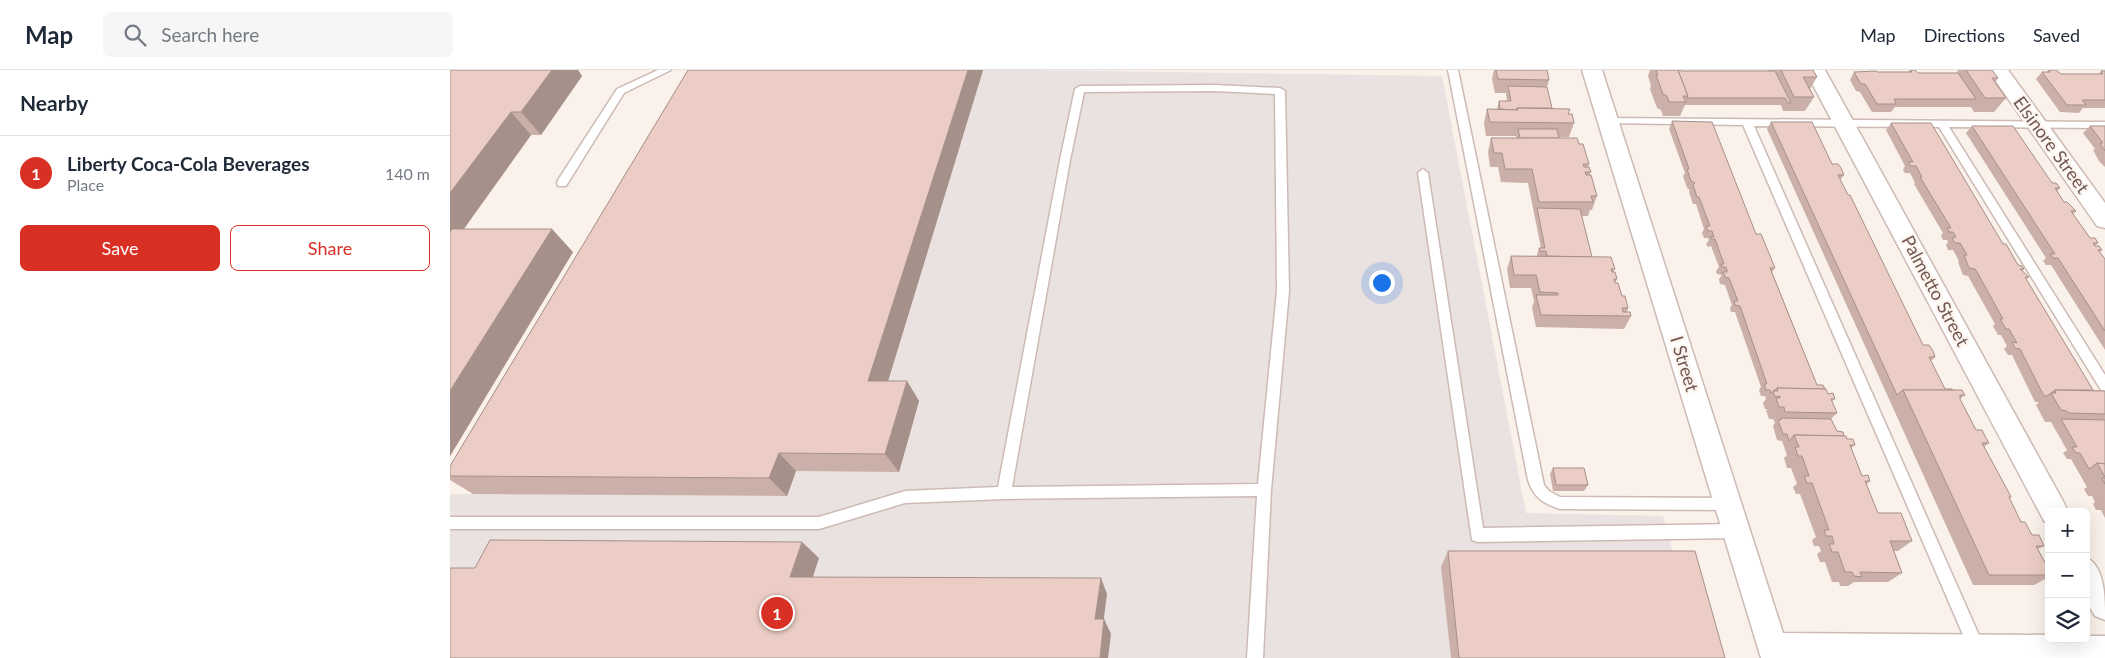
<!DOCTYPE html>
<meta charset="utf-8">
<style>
body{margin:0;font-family:Lato,sans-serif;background:#f6f6f7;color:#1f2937}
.controls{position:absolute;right:15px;bottom:15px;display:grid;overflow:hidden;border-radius:8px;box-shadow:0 5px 20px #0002}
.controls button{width:45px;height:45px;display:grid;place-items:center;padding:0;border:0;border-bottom:1px solid #e0e1e3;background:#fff;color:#1f2937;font:25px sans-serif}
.you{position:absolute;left:931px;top:212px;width:18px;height:18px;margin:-12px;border:4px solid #fff;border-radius:50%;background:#1a73e8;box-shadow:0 0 0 8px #1a73e833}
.badge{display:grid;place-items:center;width:32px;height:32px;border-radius:50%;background:#d93025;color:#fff;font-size:16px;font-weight:700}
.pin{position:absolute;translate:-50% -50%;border:2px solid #fff;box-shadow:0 1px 5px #0006}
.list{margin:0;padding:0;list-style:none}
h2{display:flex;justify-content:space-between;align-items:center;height:65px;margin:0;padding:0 20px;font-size:21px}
h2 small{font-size:16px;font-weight:400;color:#747a83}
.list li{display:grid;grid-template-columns:32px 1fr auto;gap:15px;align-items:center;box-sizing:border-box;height:75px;padding:0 20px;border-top:1px solid #e0e1e3}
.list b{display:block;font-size:19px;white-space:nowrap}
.list p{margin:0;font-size:16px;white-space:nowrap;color:#747a83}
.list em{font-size:16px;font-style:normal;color:#747a83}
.actions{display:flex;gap:10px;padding:15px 20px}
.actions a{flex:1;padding:11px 0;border:1px solid #d93025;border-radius:8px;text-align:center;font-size:18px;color:#d93025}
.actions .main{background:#d93025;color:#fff}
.icon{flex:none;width:28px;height:28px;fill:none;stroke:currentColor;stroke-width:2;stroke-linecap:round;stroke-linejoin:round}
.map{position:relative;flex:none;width:1655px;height:588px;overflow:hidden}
header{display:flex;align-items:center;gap:30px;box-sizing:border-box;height:70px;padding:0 25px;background:#fff;border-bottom:1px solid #e0e1e3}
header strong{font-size:24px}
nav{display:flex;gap:28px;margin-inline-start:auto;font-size:18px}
.search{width:350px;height:45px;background:#f6f6f7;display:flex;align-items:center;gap:12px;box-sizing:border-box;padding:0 18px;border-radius:8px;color:#747a83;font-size:19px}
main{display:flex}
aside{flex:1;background:#fff}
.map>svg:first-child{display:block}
.industrial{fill:#eae2e0}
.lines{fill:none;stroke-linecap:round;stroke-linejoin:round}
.lane-casing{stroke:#cdbab4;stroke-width:3}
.street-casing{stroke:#cdbab4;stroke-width:3}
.lane{fill:#fff;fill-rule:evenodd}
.street{fill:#fff;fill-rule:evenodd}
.wall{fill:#cbb0a9}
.shaded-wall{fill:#a5908a}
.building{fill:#eccdc5;stroke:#a5908a}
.labels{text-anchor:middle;stroke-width:5;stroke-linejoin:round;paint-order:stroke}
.street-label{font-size:18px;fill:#725650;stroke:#fdf6f0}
</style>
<header>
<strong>Map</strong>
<div class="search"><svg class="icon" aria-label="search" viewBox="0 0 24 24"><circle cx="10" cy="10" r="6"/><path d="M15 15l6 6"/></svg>Search here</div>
<nav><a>Map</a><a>Directions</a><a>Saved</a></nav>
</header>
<main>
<aside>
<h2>Nearby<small></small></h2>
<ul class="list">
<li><span class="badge">1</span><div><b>Liberty Coca-Cola Beverages</b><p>Place</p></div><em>140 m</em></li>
</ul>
<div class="actions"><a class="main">Save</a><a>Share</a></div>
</aside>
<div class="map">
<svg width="1655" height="588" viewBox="0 0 1655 588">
<rect width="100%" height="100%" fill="#faf1ea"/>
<polygon class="industrial" points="266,0 578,0 992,6 1076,443 1213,446 1252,588 0,588 0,424 23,424"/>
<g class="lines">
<g class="lane-casing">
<g id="lane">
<polygon points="208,0 221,0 174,23 116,116 108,116 107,113 108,110 167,19"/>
<path d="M998 0H1008L1094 415 1099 421 1110 427 1279 428 1284 430 1286 434 1284 438 1279 440 1110 439C1093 433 1084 428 1078 410Z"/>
<path d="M764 15 830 18 835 21 839 221 821 420 813 588H797L807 426 554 429 455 433 369 459H0V447H369L455 421 548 417 610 90 625 19 630 16ZM764 21 825 24 827 221 808 414 562 417 620 90 634 22Z"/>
<polygon points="1158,48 1655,52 1655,58 1499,57 1655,305 1655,321 1651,320 1489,57 1304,56 1539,588 1523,588 1293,55 1154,53 1153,51"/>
<polygon points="973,99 978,103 1033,458 1287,454 1292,456 1294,461 1292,466 1287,468 1027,472 1022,470 968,103"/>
</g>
</g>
<g class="street-casing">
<g id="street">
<polygon points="1132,0 1152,0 1333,563 1599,565 1599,569 1636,569 1636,566 1655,566 1655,588 1311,588"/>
<polygon points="1355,0 1375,0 1614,433 1618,442 1599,442 1599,453 1594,451"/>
<polygon points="1538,0 1558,0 1655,133 1655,158 1647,156"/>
<path d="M1636 487C1655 497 1655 527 1655 550L1645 546 1636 531Z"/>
</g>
</g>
<use href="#lane" class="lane"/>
<use href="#street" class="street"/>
</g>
<g class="wall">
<polygon points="0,0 128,0 132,6 91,65 81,65 14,159 123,182 0,386"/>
<polygon points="238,0 533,0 438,311 457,311 469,331 449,402 346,401 337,426 23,424 0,410 0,396"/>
<polygon points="1044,0 1097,0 1099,10 1097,17 1102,38 1118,44 1124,53 1119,67 1109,67 1109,68 1129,74 1139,94 1138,97 1141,102 1139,105 1147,126 1142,140 1140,140 1138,146 1131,146 1142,187 1165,199 1163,202 1167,209 1165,213 1178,238 1177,242 1181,246 1174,259 1086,257 1082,238 1084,231 1081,218 1060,218 1057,199 1061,186 1087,186 1087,185 1089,178 1091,178 1078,113 1051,112 1048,97 1040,97 1038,82 1041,68 1066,68 1066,66 1036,66 1034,53 1037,39 1047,39 1049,31 1057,31 1056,23 1045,23 1042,9"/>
<polygon points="1200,0 1230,0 1231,1 1317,1 1318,0 1363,0 1367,7 1360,19 1364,27 1355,41 1333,41 1331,35 1235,35 1230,46 1213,46 1211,40 1207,38 1200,19 1201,16 1198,6"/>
<polygon points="1460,0 1468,3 1507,3 1508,0 1542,0 1548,8 1545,13 1556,28 1544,42 1524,42 1521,37 1445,37 1441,42 1422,42 1410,22 1406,21 1400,10 1404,2 1458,2"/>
<polygon points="1598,0 1606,0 1611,4 1649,4 1651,1 1655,1 1655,38 1633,38 1629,43 1610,42 1586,9 1592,2 1597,2"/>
<polygon points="1222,51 1306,164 1325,198 1322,202 1367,315 1385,329 1382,331 1387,343 1381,349 1387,361 1394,366 1405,375 1401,378 1412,406 1420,411 1416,415 1428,443 1462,471 1448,481 1444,481 1452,503 1438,512 1404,512 1398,516 1390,516 1389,512 1382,512 1375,492 1370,492 1367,484 1371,481 1369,476 1364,476 1362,470 1366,467 1350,424 1346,424 1343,417 1347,414 1341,398 1337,398 1334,388 1337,385 1332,371 1327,370 1323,356 1325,353 1323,349 1319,349 1316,340 1318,339 1315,339 1313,333 1316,329 1315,326 1311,326 1309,320 1311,317 1285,242 1281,242 1280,238 1282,235 1275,215 1270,214 1269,209 1272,205 1267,204 1266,201 1269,197 1261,176 1258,177 1256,174 1259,170 1258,168 1254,168 1252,163 1254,159 1246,134 1243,134 1239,122 1240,120 1237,118 1233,106 1235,103 1219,59"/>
<polygon points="1321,52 1394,105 1390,110 1473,275 1485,287 1481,291 1495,319 1503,320 1515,325 1510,329 1526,360 1539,373 1534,377 1561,427 1559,428 1571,452 1582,465 1594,476 1588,479 1599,500 1599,507 1584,515 1523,515 1317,59"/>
<polygon points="1441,53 1553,174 1568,195 1574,199 1572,201 1579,207 1576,209 1643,320 1655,321 1655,448 1651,440 1646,440 1643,434 1645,432 1642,426 1638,426 1634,419 1637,417 1621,389 1617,389 1613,383 1617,380 1601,352 1595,352 1586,335 1589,332 1585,332 1562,285 1558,285 1554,279 1557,276 1551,265 1548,265 1543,256 1545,254 1518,206 1513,205 1508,192 1509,191 1503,180 1498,180 1496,175 1498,172 1497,170 1493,170 1491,165 1493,163 1464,114 1465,113 1460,103 1455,103 1453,100 1455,96 1436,60"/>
<polygon points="1522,56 1610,118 1607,121 1614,132 1626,141 1623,144 1640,168 1648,173 1645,176 1652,180 1650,182 1655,189 1655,280 1601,195 1596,195 1593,191 1596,188 1516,63"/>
<polygon points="1640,56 1655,56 1655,97 1649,91 1643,80 1645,79 1633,63"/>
<polygon points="1103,398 1138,415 1134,421 1103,421 1100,404"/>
<polygon points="998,481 1275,588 1001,588 991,497"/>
</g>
<g class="shaded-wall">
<polygon points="102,0 128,0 132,6 91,65 71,42"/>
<polygon points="518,0 533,0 432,331 418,311"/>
<polygon points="61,42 81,65 0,178 0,123"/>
<polygon points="102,159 123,182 0,386 0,321"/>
<polygon points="457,311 469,331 449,402 435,384"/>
<polygon points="329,383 346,401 337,426 319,408"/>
<polygon points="352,472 369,488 358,522 340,507"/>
<polygon points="651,508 657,524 652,563 645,549"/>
<polygon points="654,549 661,564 658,588 650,588"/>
</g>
<g class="building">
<polygon points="0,0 102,0 71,42 61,42 0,123"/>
<polygon points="238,0 518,0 418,311 457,311 435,384 329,383 319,408 0,406 0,396"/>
<polygon points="1046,0 1097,0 1099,10 1048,9"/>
<polygon points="1206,0 1228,0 1238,26 1233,26 1236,32 1219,32 1217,26 1213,24 1206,5 1208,5"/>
<polygon points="1228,0 1230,0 1231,1 1325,1 1341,33 1338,33 1335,28 1237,28 1238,26"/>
<polygon points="1331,0 1363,0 1367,7 1353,7 1364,27 1344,27"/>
<polygon points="1460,0 1465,0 1468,3 1508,3 1526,29 1444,29 1446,34 1427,34 1415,14 1411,14 1404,2 1426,1 1427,2 1462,2"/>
<polygon points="1516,0 1542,0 1548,8 1542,8 1556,28 1535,28"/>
<polygon points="1599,0 1606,0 1611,4 1653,4 1651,1 1655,1 1655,30 1632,30 1636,35 1617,35 1592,2 1600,2"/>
<polygon points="1058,16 1097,17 1102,38 1067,38 1067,40 1050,39 1049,31 1061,31"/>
<polygon points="1067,38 1120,39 1118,44 1122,44 1124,53 1040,52 1037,39 1068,40"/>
<polygon points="1222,51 1262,52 1306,164 1311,164 1325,198 1320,198 1367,315 1373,315 1375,319 1327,318 1321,323 1320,320 1316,320 1314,314 1317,314 1290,236 1285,235 1284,231 1288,231 1279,208 1275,207 1273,202 1277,202 1277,200 1276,197 1272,197 1271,194 1274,194 1265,169 1262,169 1260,167 1264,167 1262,161 1258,161 1256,156 1260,156 1249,127 1247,127 1243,115 1245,113 1241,111 1237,99 1239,99"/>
<polygon points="1321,52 1362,52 1382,94 1388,94 1391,98 1394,105 1388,105 1398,125 1400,125 1473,275 1479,275 1483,281 1485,287 1479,287 1495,319 1502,319 1503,320 1453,320 1447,325"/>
<polygon points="1441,53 1481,53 1553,174 1556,174 1568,195 1572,196 1574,199 1570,199 1579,207 1575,207 1643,320 1605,320 1597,326 1594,326 1570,279 1565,278 1562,272 1567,273 1559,259 1556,259 1550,249 1553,249 1527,202 1525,199 1519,198 1514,185 1517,185 1510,173 1505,173 1502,168 1506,167 1503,162 1499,162 1497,158 1501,158 1470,107 1472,107 1466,96 1461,96 1458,92 1463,92"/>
<polygon points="1522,56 1563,56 1602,113 1606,113 1610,118 1605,118 1614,132 1617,132 1626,141 1621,141 1640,168 1645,168 1648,173 1643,173 1645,176 1649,176 1652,180 1648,180 1655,189 1655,261 1608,188 1603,188 1600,184 1605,184"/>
<polygon points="1640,56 1655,56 1655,81 1650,73 1653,73"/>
<polygon points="1068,59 1107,59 1109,68 1070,68"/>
<polygon points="1041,68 1127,68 1129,74 1133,74 1139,94 1133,94 1134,97 1139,97 1141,102 1135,102 1136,105 1141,105 1147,126 1141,126 1143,132 1089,132 1082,99 1055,99 1052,83 1044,83"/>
<polygon points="1087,138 1130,139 1142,187 1097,186 1096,181 1090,181 1089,178 1095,178"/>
<polygon points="2,159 102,159 0,321 0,162"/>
<polygon points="1061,186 1161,187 1165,199 1161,199 1162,202 1165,202 1167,209 1164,209 1165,213 1168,213 1172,226 1175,226 1178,238 1172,238 1173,242 1180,242 1181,246 1091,245 1086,225 1108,225 1108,223 1090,222 1086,205 1064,205"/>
<polygon points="1327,318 1376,319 1378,324 1383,323 1385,329 1381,329 1387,343 1335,342 1334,337 1329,337 1326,328 1330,328 1330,326 1325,327 1323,321 1328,321"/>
<polygon points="1453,320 1512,320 1515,325 1510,325 1510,329 1526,360 1532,360 1536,368 1539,373 1532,373 1558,421 1561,427 1559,427 1571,452 1575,452 1582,465 1589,465 1594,476 1586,476 1599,500 1599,505 1539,505"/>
<polygon points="1605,320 1655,321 1655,344 1619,343 1617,341 1611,340 1601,323 1606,323"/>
<polygon points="1331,348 1381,349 1387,361 1393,362 1394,366 1344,365 1339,371 1337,364 1333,364 1328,350 1331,350"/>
<polygon points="1611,349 1655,350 1655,394 1647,393 1639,399 1630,383 1626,383 1622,377 1627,377"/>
<polygon points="1344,365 1396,366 1397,369 1403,369 1405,375 1400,375 1412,406 1418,405 1420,411 1415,411 1428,443 1451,443 1462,471 1440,471 1452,503 1410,502 1412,507 1404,506 1402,502 1395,502 1388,482 1382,482 1379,474 1384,474 1382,466 1376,466 1374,460 1379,460 1362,413 1357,413 1354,406 1359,406 1352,386 1348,386 1345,377 1349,377"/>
<polygon points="1647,393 1655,394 1655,407"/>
<polygon points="1103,398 1134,398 1138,415 1106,415"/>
<polygon points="1652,408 1655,408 1655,414"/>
<polygon points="40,470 352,472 340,507 651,508 645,549 654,549 650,588 0,588 0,498 25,498"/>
<polygon points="998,481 1245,481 1275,588 1009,588"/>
</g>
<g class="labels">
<g class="street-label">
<text transform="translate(1601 75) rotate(54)" y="6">Elsinore Street</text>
<text transform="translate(1485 221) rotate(62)" y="6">Palmetto Street</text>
<text transform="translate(1234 294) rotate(73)" y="6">I Street</text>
</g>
</g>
</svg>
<div class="controls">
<button>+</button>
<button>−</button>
<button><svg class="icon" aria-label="layers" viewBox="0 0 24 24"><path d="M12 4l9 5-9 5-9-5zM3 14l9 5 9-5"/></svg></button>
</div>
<div class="you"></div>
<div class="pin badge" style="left:327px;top:543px">1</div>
</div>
</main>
